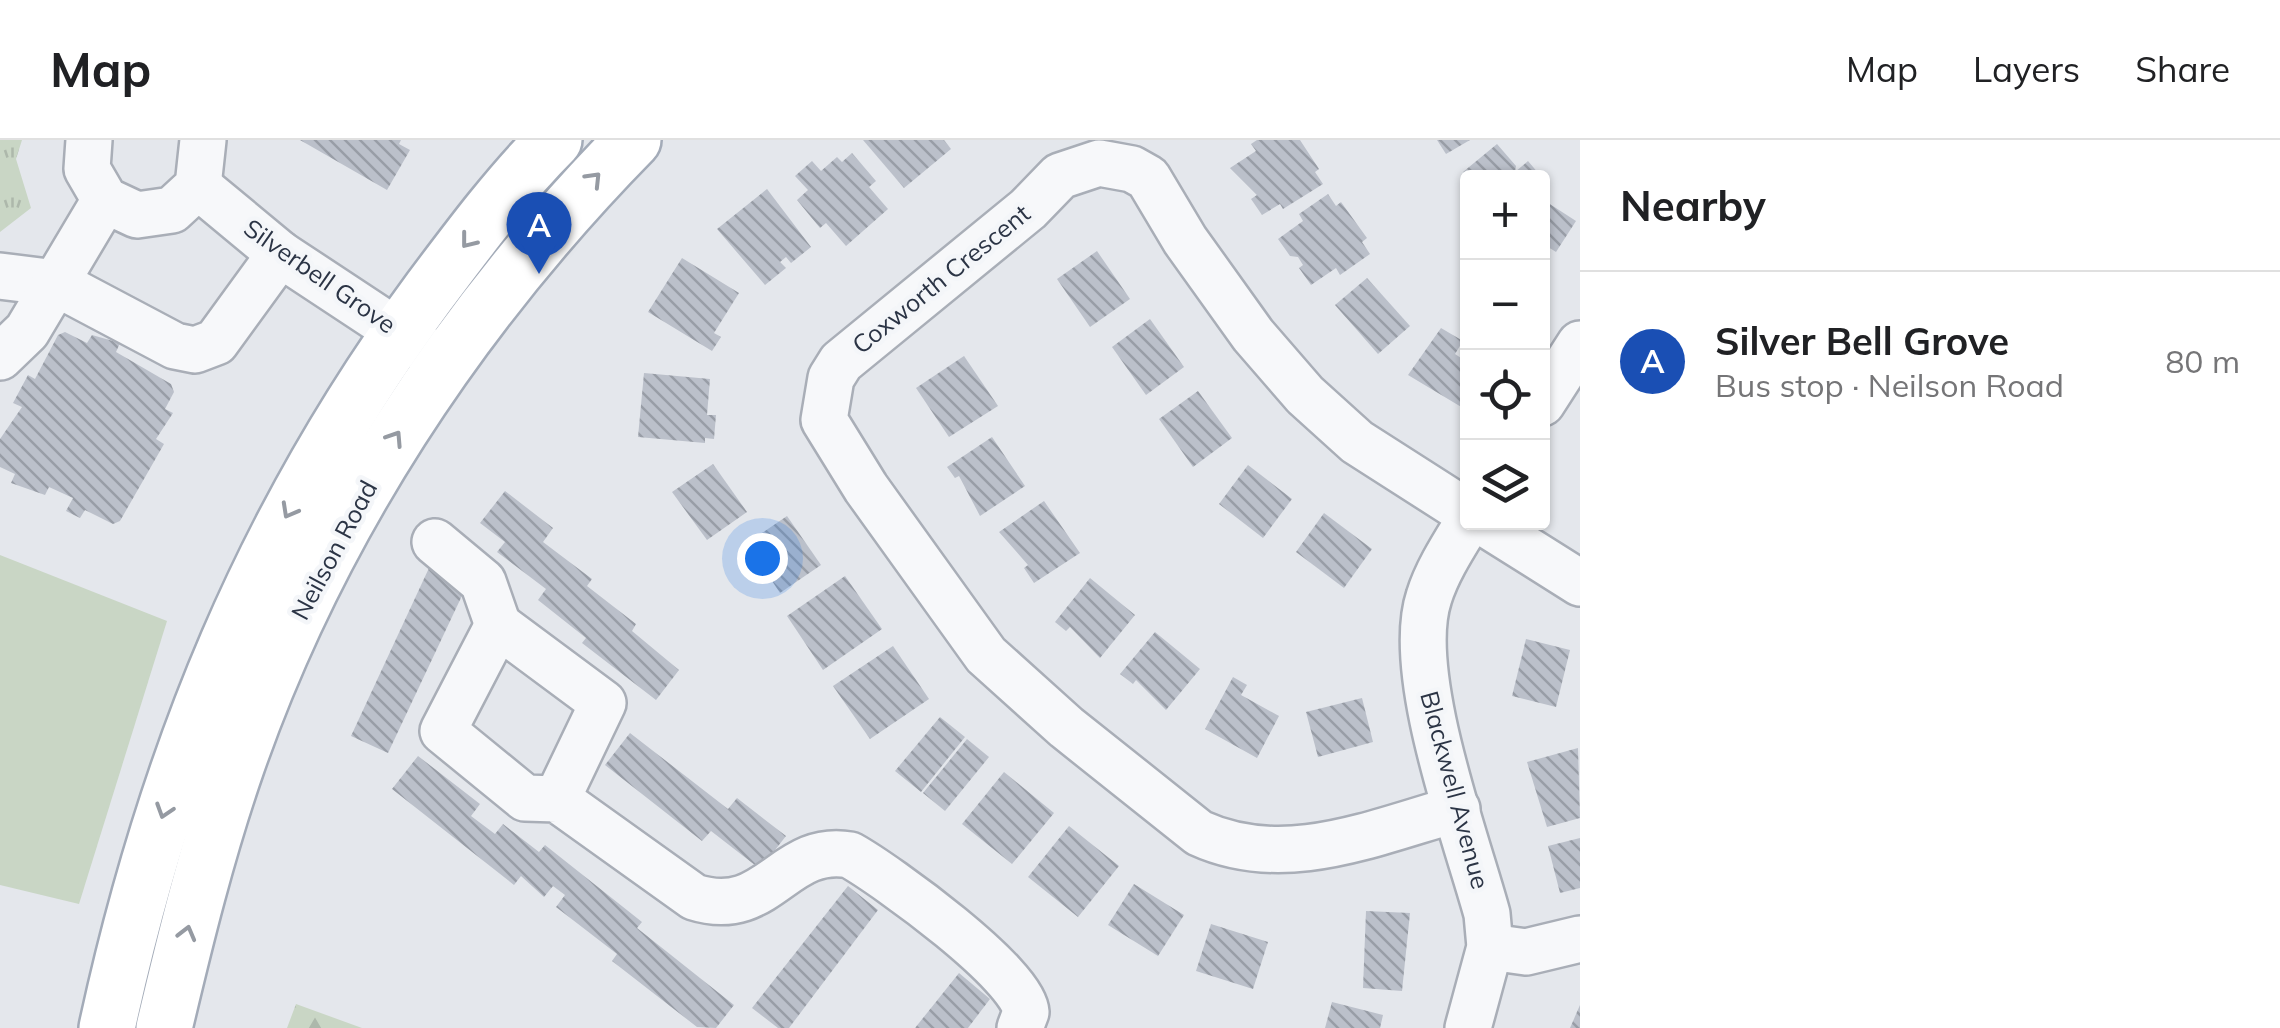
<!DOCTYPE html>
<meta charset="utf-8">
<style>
body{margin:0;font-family:Mulish,sans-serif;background:#f6f6f6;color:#202124}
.controls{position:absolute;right:30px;top:30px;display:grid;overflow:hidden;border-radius:10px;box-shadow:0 2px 8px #0004}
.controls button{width:90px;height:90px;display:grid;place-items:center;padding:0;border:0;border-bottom:2px solid #e0e0e0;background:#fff;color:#202124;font:50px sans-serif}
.you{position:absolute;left:762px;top:418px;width:35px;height:35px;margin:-25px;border:8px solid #fff;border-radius:50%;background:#1a73e8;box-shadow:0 0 0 15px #1a73e833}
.badge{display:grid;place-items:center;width:65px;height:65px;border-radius:50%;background:#d1495b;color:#fff;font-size:32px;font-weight:700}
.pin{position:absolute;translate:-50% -82px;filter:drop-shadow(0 2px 5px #0008)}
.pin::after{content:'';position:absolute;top:52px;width:35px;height:30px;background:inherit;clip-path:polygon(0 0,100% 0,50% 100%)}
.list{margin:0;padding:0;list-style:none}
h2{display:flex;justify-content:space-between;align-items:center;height:130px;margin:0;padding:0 40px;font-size:42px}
h2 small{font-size:32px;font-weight:400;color:#757577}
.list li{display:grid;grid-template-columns:65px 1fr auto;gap:30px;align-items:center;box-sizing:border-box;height:180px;padding:0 40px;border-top:2px solid #e0e0e0}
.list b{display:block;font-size:38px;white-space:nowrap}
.list p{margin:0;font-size:32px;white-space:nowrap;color:#757577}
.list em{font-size:32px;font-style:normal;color:#757577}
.icon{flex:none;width:55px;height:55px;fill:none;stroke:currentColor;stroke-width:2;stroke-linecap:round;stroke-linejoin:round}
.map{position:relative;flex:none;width:1580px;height:888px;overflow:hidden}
header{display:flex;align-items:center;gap:60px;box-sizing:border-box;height:140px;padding:0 50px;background:#fff;border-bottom:2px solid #e0e0e0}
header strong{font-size:48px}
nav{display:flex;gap:55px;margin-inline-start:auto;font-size:35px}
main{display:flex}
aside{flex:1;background:#fff}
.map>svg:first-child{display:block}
.green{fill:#c9d6c5}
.forest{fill:url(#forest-firs)}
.park{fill:url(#park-tufts)}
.building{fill:url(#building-back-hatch)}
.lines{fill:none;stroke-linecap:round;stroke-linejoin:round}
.minor-casing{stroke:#a9aeb7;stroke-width:50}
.major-casing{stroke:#a3abb8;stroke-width:60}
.minor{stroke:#f7f8fa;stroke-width:45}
.major{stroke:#fff;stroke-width:55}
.oneway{stroke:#959aa2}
.labels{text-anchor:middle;stroke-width:9;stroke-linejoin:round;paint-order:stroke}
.street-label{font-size:25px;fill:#2b3445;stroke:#f4f6f9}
</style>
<header>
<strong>Map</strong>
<nav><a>Map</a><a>Layers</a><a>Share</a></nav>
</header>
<main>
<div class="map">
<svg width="1580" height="888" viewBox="0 0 1580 888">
<defs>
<pattern id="forest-firs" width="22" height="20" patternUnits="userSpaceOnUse" patternTransform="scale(2.5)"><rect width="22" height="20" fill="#c9d6c5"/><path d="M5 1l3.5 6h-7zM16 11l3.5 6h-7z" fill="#adb8ab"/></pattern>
<pattern id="park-tufts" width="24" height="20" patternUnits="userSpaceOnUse" patternTransform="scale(2.5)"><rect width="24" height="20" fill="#c9d6c5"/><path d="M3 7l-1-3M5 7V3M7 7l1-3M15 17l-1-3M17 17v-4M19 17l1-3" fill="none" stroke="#adb8ab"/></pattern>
<pattern id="building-back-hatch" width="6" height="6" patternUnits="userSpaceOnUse" patternTransform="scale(2.5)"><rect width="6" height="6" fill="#bbc0ca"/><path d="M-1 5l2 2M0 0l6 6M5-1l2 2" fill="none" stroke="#989da6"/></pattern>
</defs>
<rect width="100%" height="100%" fill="#e4e7ec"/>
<polygon class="green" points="0,415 167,481 79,764 0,745"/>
<polygon class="forest" points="296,864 362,888 287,888"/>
<polygon class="park" points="0,0 22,0 16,19 31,68 0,92"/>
<g class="building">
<polygon points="300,0 401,0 399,4 410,10 387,50"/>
<polygon points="863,0 944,0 951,9 904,48"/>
<polygon points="1257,0 1300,0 1319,29 1315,32 1323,44 1283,69 1280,64 1262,75 1251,59 1257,55 1230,28 1256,11 1251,4"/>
<polygon points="1437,0 1470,0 1446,14"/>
<polygon points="1497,4 1516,26 1515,32 1528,21 1539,34 1468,38 1463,32"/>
<polygon points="852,13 876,41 869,47 888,69 846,106 826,83 820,88 797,60 808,50 795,36 812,21 821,31 837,17 842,22"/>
<polygon points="767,49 811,107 791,123 786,117 780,122 786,128 765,145 717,89"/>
<polygon points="1328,54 1336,66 1341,62 1367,98 1362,102 1370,114 1340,135 1336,128 1311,145 1299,128 1303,125 1298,117 1290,116 1278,99 1303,81 1299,74"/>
<polygon points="1542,59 1576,81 1556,112 1542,103"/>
<polygon points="1097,111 1130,159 1090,187 1057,139"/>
<polygon points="682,118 739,153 714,193 721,197 712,211 648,172"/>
<polygon points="1367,138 1410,186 1378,214 1335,165"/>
<polygon points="1150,179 1184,227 1146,255 1112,207"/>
<polygon points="1441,188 1463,201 1455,214 1461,218 1468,209 1468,261 1463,268 1408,235"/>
<polygon points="65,192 87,203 92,195 120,203 116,212 171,244 174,252 165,269 173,273 156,299 164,304 120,381 113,384 85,370 80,378 66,371 73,358 49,347 45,355 11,343 15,334 0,327 0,299 22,267 13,263 28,235 35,239 58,195"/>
<polygon points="964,216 998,266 949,297 916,248"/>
<polygon points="644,233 710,239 707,275 716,275 714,299 705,298 705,303 638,297"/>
<polygon points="1198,251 1232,298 1193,327 1159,279"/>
<polygon points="992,297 1025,346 980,376 959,336 955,338 947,327"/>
<polygon points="713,324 747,372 707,400 672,352"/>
<polygon points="1248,325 1292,359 1263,398 1219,364"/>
<polygon points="505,351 553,388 543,402 592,439 587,446 636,484 632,491 679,530 656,560 582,503 586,498 538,460 546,449 497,412 505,402 480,383"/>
<polygon points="1044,361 1080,413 1034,443 1024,428 1028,425 999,392"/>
<polygon points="1324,373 1372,409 1344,448 1296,412"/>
<polygon points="787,376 821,425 780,453 747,403"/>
<polygon points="429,428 467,445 388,613 351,596"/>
<polygon points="845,436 882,489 823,530 787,476"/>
<polygon points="1090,438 1135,475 1100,518 1070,487 1066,491 1055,482"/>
<polygon points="1155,492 1200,529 1166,570 1136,540 1133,544 1120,534"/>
<polygon points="1526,499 1570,510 1556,567 1512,556"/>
<polygon points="893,506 929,559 870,599 833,546"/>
<polygon points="1233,537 1247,545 1241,555 1279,576 1257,618 1205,589"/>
<polygon points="1362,558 1373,602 1318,617 1306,572"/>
<polygon points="940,577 965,597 921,652 895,631"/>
<polygon points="630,593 728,669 737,658 786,696 760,729 711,691 702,701 605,625"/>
<polygon points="967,599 989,617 945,671 923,653"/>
<polygon points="1578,608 1580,678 1547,687 1527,622"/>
<polygon points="418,616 480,664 471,676 495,694 503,684 539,712 545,705 642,782 637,788 734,865 716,888 697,887 612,821 617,814 556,767 565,755 553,746 544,757 521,736 514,745 392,649"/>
<polygon points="1004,632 1054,673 1012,724 962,684"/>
<polygon points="1069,686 1119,726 1078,777 1028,737"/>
<polygon points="1580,698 1580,748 1560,753 1548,706"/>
<polygon points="1134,744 1184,775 1158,816 1108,785"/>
<polygon points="848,746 878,770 789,888 778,888 752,868"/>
<polygon points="1366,771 1410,773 1402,851 1363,848"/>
<polygon points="1211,784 1268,802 1253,849 1196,831"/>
<polygon points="959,833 990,859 968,888 915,888"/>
<polygon points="1332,862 1383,875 1380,888 1325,888"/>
<polygon points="1580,865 1580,888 1570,888"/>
</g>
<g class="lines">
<g class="minor-casing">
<g id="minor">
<polyline points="89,0 87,29 105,60 137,75 172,70 198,46 203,0"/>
<polyline points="198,46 280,114 427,211"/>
<polyline points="0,136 56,143 175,206 195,210 216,202 280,114"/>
<polyline points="0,217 27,191 105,60"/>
<polyline points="1542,263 1580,204"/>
<path d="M1468 382C1454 405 1437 431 1429 457 1404 532 1466 697 1487 774L1490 807 1468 888"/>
<polyline points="1483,382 1580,443"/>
<polyline points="435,402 483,442 498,485"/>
<path d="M557 659 603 563 498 485 443 591 525 658 557 659 694 757C769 781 782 703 850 715 886 735 1024 835 1026 872L1020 888"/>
<path d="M1457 669C1372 693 1284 732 1199 693L1066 587 986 515 866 348 824 280 831 238 841 222 1028 69 1060 36 1099 23 1132 29 1148 38 1185 100 1253 195 1305 255 1357 302 1468 373"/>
<polyline points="1490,807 1526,812 1580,799"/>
</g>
</g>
<g class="major-casing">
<g id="major">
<path d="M107 888C166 616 263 377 429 152 468 100 508 46 554 0"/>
<path d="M164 888C185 799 207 710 237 624 319 389 459 177 633 0"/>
</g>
</g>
<use href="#minor" class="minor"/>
<use href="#major" class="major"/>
</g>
<defs><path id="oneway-chevron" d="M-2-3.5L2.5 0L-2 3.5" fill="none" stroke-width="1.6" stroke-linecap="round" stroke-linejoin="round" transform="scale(2.5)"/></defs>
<g class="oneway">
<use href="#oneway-chevron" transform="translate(594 39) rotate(-46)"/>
<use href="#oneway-chevron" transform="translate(468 101) rotate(128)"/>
<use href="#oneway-chevron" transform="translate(395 298) rotate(-57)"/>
<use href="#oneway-chevron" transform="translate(289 371) rotate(119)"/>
<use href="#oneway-chevron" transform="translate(164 671) rotate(108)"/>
<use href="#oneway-chevron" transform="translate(187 793) rotate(-75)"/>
</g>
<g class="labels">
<g class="street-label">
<text transform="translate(320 136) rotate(35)" y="9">Silverbell Grove</text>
<text transform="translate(941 139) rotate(-39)" y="9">Coxworth Crescent</text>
<text transform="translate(334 410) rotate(-62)" y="9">Neilson Road</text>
<text transform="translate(1455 650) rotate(75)" y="9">Blackwell Avenue</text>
</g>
</g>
</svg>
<div class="controls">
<button>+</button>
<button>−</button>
<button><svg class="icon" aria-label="locate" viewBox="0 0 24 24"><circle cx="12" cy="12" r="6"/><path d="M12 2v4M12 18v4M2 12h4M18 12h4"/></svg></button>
<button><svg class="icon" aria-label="layers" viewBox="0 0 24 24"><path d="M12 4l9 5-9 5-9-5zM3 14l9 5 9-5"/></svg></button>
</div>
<div class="you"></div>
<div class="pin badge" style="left:539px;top:134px;background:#1a4fb4">A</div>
</div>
<aside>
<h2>Nearby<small></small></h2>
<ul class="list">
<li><span class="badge" style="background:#1a4fb4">A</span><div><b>Silver Bell Grove</b><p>Bus stop · Neilson Road</p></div><em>80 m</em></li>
</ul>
</aside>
</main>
